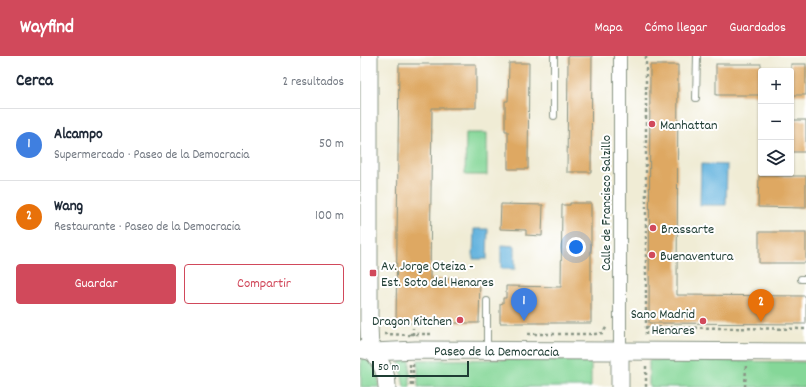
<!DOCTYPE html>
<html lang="es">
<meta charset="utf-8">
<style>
body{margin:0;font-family:Dekko,sans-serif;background:#f6f6f7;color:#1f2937}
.controls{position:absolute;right:12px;top:12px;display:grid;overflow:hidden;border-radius:4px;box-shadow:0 1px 3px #0004}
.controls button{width:36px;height:36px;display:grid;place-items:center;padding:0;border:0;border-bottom:1px solid #e0e1e3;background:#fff;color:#1f2937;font:20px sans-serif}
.scale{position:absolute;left:12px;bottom:10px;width:97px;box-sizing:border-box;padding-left:4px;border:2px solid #1f3d34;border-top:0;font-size:11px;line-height:14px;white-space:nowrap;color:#1f3d34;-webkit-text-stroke:3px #fff;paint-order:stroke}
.you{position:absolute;left:216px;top:191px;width:14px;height:14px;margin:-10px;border:3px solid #fff;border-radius:50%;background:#1a73e8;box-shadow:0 0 0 6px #1a73e833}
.badge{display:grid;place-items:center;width:26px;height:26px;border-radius:50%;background:#d1495b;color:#fff;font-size:13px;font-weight:700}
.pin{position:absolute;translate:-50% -33px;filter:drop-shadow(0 1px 2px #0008)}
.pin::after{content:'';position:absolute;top:21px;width:14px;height:12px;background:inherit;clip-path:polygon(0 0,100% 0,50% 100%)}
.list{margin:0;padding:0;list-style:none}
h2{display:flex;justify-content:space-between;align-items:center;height:52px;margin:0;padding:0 16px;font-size:17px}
h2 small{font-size:13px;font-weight:400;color:#747a83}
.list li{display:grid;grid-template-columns:26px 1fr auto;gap:12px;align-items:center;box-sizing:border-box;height:72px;padding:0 16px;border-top:1px solid #e0e1e3}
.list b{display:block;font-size:15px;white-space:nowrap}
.list p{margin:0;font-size:13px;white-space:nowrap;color:#747a83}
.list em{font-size:13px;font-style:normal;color:#747a83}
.actions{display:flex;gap:8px;padding:12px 16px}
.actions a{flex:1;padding:9px 0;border:1px solid #d1495b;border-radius:4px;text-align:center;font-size:14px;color:#d1495b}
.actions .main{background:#d1495b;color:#fff}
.icon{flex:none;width:22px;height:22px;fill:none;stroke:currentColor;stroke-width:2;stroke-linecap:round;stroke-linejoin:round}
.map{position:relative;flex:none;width:446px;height:331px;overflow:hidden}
header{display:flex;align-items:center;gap:24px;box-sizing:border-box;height:56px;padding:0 20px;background:#d1495b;color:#fff}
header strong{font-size:19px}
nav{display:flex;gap:22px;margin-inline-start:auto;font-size:14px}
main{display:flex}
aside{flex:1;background:#fff}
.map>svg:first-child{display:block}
.green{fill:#85d798;stroke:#528a66}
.water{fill:#63b3de;stroke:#417889}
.building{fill:#dea862}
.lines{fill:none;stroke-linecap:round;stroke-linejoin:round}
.lane-casing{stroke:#889484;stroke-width:8}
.street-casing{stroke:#889484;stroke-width:14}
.secondary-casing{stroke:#889484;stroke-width:19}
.path{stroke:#889484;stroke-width:2.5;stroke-dasharray:3 3;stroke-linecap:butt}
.lane{stroke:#fff;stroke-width:6}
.street{stroke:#fff;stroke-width:12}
.secondary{stroke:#fff;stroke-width:17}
.poi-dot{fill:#d1495b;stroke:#fff;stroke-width:1.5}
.labels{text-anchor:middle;stroke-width:4;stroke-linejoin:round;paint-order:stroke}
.poi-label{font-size:14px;fill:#1f3d34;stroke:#fff;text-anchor:start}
.street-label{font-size:14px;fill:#1f3d34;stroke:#fff}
</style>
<header>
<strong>Wayfind</strong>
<nav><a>Mapa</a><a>Cómo llegar</a><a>Guardados</a></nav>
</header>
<main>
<aside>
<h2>Cerca<small>2 resultados</small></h2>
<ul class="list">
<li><span class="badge" style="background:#3f7fe0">1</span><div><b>Alcampo</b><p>Supermercado · Paseo de la Democracia</p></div><em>50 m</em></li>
<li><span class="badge" style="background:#e8710a">2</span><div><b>Wang</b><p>Restaurante · Paseo de la Democracia</p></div><em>100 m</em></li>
</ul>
<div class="actions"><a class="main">Guardar</a><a>Compartir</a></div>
</aside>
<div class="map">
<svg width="446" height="331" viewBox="0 0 446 331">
<rect width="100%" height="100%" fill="#fff"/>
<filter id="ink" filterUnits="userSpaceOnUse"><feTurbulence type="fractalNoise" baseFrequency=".025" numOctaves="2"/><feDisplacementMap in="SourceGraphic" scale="8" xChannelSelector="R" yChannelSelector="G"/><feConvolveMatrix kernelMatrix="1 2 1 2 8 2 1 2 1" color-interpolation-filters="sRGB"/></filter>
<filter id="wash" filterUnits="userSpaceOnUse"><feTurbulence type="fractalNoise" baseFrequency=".012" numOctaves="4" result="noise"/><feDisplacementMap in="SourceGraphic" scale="16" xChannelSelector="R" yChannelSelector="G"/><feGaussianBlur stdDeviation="0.9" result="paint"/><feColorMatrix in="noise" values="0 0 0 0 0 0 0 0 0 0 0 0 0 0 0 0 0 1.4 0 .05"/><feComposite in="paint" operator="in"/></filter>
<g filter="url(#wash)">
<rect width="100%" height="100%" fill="#f0ecd5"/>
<g class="green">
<polygon points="106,77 127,77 127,119 105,119"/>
<path d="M1 301C16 306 17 317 20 331H1Z"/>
<polygon points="41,303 50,304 50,331 44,331 40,309"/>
<polygon points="231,303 231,331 58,331 58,304"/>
<polygon points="289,304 446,306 446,331 289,331"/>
</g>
<g class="water">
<polygon points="341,108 367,109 366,149 340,149"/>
<polygon points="114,173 128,173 127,203 113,203"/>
<polygon points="141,189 155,190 155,213 141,213"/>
</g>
<g id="blocks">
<g class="building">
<polygon points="208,0 232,0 231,116 207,116"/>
<polygon points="149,7 169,7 168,113 148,113 148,75 145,75 145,45 148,45"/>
<polygon points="39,8 116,8 116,52 72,52 70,223 120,223 119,267 36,267"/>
<rect x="356" y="8" width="45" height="31"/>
<rect x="431" y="8" width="15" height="31"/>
<polygon points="290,9 318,9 317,239 446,240 446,268 289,267"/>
<rect x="431" y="64" width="15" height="32"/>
<polygon points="399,120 446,120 446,152 398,151"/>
<polygon points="210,147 231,147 231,267 140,267 140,248 143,247 143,242 146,242 146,230 201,231 202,149 210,149"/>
<polygon points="141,148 183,149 182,180 166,179 166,174 140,173"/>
<rect x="399" y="176" width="47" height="31"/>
</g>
</g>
</g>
<g filter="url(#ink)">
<use href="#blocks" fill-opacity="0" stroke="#889484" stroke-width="1"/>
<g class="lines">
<g class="lane-casing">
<g id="lane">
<polyline points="336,42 337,0"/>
<polyline points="194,60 194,0"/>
<polyline points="441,223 446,223"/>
<polyline points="127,294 127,245"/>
</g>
</g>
<g class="street-casing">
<polyline id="street" points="260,0 260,294"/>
</g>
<g class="secondary-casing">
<g id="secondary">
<polyline points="9,0 9,268 10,295"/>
<path id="s1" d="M0 293 13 296 56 294 446 296"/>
<polyline points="260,294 260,331"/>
<path d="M13 296C21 307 27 317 27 331"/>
</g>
</g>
<g class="path">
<polyline points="286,0 286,281"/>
<polyline points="286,271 446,273"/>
<polyline points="24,278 50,279"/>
<polyline points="50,278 71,278"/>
<polyline points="168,278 235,278 243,277 247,270"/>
<polyline points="53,279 53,272"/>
<polyline points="50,308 51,331"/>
<polyline points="53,308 53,331"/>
<polyline points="286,310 286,331"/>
<polyline points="385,331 386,309"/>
</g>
<use href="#lane" class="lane"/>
<use href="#street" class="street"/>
<use href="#secondary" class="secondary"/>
</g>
</g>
<g class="poi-dot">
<circle cx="292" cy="68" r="4"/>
<circle cx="293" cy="172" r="4"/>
<circle cx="292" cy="199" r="4"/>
<rect x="9" y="213" width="8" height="8" rx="2"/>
<circle cx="100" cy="264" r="4"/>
<circle cx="343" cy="265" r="4"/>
</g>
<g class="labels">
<g class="poi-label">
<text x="300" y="73">Manhattan</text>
<text x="301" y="177">Brassarte</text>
<text x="300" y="204">Buenaventura</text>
<text x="21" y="214">Av. Jorge Oteiza -<tspan x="21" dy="16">Est. Soto del Henares</tspan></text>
<text x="335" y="262" text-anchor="end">Sano Madrid<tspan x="335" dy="16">Henares</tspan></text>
<text x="92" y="269" text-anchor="end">Dragon Kitchen</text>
</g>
<g class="street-label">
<text transform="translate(245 147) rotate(-90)" y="5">Calle de Francisco Salzillo</text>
<text dy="5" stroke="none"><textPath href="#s1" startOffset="137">Paseo de la Democracia</textPath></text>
</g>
</g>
</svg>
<div class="controls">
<button>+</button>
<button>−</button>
<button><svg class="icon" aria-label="layers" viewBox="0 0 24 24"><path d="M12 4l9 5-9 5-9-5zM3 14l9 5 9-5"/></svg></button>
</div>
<div class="scale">50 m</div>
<div class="you"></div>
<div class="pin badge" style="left:164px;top:265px;background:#3f7fe0">1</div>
<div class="pin badge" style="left:401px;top:266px;background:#e8710a">2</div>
</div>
</main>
